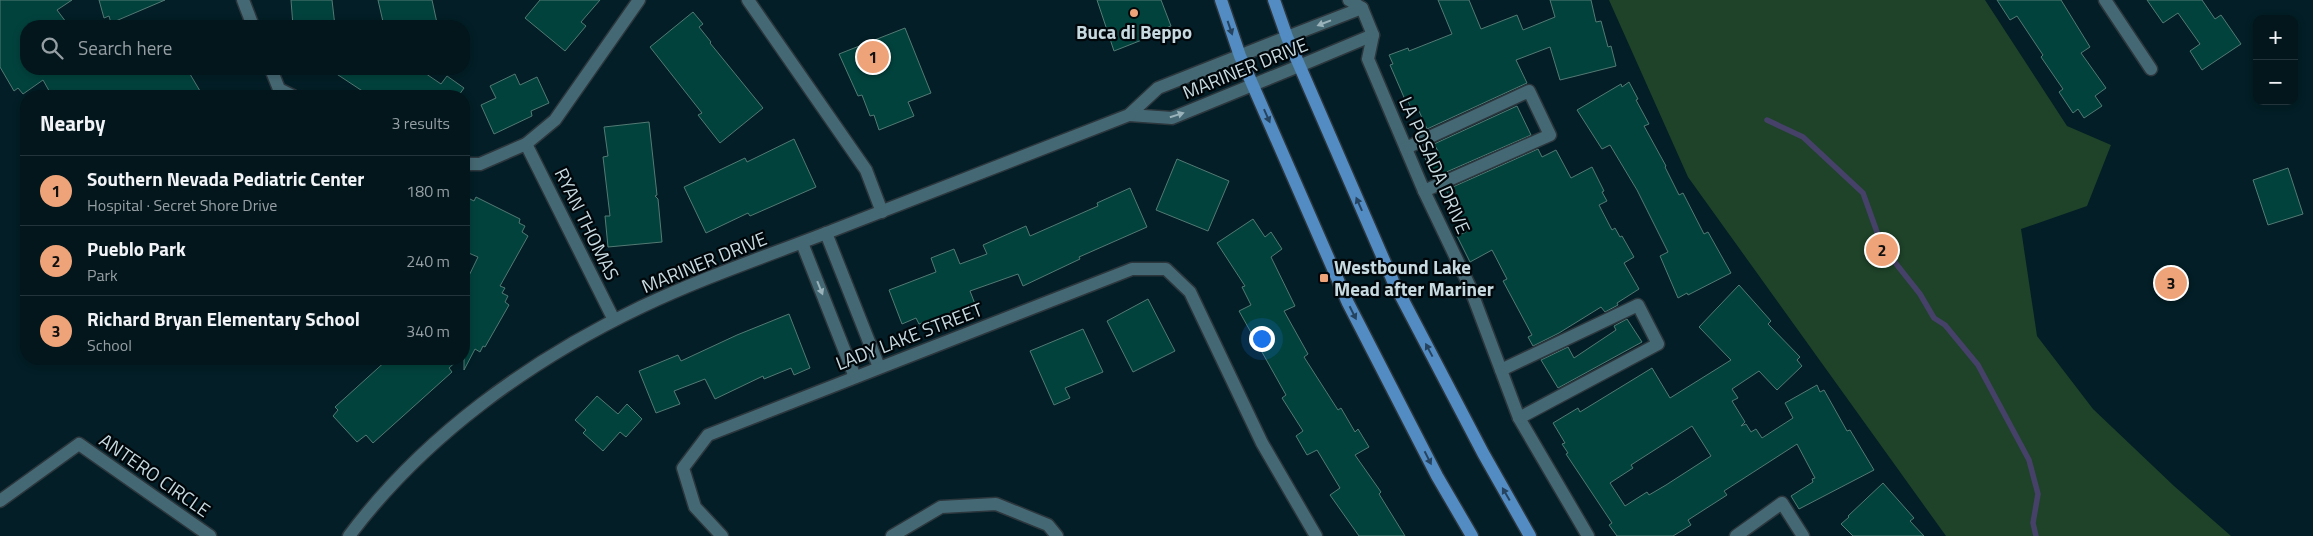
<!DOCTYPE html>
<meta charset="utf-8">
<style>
body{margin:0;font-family:"Titillium Web",sans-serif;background:#0c1f25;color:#f1f3f6}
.controls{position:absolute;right:15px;top:15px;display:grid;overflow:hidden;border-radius:10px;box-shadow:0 2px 8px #0003}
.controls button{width:45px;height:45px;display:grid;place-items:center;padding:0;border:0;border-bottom:1px solid #23353b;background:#02161c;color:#f1f3f6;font:25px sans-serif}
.you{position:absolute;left:1261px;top:338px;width:18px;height:18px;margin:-12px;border:4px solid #fff;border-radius:50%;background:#1a73e8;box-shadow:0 0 0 8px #1a73e833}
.badge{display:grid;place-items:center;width:32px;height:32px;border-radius:50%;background:#efa378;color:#111;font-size:16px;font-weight:700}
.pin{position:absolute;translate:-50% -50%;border:2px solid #fff;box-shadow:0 1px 5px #0006}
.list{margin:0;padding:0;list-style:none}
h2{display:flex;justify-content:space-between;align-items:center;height:65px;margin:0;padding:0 20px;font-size:21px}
h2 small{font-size:16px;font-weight:400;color:#969fa3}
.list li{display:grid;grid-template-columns:32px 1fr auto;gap:15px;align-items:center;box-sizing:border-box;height:70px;padding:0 20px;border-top:1px solid #23353b}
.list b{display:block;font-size:19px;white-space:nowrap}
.list p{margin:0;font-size:16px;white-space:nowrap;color:#969fa3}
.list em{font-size:16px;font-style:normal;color:#969fa3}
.icon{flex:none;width:28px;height:28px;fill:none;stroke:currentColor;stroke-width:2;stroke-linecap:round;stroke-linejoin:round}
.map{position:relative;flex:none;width:2313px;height:536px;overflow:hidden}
.search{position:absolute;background:#02161c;box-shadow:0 2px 8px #0003;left:20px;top:20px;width:450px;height:55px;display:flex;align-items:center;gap:12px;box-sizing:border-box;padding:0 18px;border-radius:20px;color:#969fa3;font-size:19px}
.panel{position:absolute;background:#02161c;box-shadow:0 2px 8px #0003;left:20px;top:90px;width:450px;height:275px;border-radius:20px}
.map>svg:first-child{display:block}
.green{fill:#1e4329}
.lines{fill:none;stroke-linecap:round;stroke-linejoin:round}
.stream{stroke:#464168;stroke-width:5.5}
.building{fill:#02423d;stroke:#537a74;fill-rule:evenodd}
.minor-casing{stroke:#2c363d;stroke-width:15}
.tertiary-casing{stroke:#2c363d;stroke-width:15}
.primary-casing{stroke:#2c363d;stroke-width:15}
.minor{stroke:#456974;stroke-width:12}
.tertiary{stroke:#456974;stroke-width:12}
.primary{stroke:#528cc3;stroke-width:12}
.oneway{fill:#9ab2ba}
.oneway2{fill:#25435e}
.poi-dot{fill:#efa378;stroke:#00070b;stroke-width:2}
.labels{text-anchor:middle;stroke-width:4.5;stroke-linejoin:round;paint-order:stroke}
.poi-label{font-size:19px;font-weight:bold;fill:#c7dae0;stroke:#00070b}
.street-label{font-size:19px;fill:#c7dae0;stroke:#00070b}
</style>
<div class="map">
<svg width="2313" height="536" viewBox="0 0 2313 536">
<rect width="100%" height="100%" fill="#031e26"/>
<polygon class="green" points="1609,0 1985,0 2067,126 2111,145 2087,206 2021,229 2037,336 2093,409 2174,486 2231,536 1946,536 1688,177"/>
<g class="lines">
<polyline class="stream" points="1767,120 1803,137 1863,193 1882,246 1920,294 1934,318 1945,325 1978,365 2029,460 2038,494 2033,523 2036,536"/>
</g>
<g class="building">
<polygon points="0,0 72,0 57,10 69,26 26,26 26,69 187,69 203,96 52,96 43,80 23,94 18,88 14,91 0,67"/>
<polygon points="99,0 165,0 111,23 109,16 104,18"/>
<polygon points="291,0 332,0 335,26 293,26"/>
<polygon points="378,0 432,0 437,23 420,26 384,26"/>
<polygon points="540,0 600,0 581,22 586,26 565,51 525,18"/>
<polygon points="1097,0 1161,0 1171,26 1151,34 1152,36 1114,51"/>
<polygon points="1438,0 1469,0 1481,29 1517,15 1523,30 1555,17 1550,0 1591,0 1596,22 1601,21 1608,47 1611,46 1616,66 1560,80 1550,47 1516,60 1527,83 1427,129 1418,109 1412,111 1408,101 1406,102 1390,65 1393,64 1389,55 1408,48 1409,51 1452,34"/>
<polygon points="1997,0 2061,0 2090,47 2081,53 2106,88 2095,96 2102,106 2084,118 2078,109 2073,113 2059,92 2063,89 2041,57 2043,55 2017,16 2010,20"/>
<polygon points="2147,0 2202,0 2215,19 2221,15 2241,44 2202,70 2190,51 2200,44 2178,13 2163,23"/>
<polygon points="693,12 703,24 699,27 711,42 710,43 763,108 720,143 698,115 702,113 650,47"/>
<polygon points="905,28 931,93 908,102 914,116 879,130 874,115 870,116 862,95 858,96 839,54"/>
<polygon points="329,69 419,69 441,84 447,76 464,88 459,95 460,96 370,96"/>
<polygon points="515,74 520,85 537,77 549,103 531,111 532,116 494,134 481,105 496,98 490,86"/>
<polygon points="1629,82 1638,99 1636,100 1649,124 1644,126 1666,166 1665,167 1679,195 1683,193 1704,234 1708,232 1731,273 1688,295 1687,293 1678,298 1660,256 1668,252 1637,190 1610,145 1602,149 1577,110 1621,84 1622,87"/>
<polygon points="1517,106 1531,135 1435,177 1425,158 1438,151 1434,144"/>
<polygon points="649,122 657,195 655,196 658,199 662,242 608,247 605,216 610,216 603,157 608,156 604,127"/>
<polygon points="794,139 816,187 750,216 748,213 706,233 684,187 745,158 747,162"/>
<polygon points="1538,149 1542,157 1556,150 1571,178 1592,167 1604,191 1602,192 1607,201 1599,205 1612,230 1615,228 1620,237 1622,236 1634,257 1624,263 1639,289 1617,303 1618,305 1605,312 1601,307 1559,333 1533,346 1528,337 1532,335 1503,281 1507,279 1492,250 1470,262 1457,236 1466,232 1446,190"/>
<polygon points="1177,159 1229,181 1208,231 1156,210"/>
<polygon points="2288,168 2303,214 2268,225 2253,180"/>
<polygon points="1130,188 1147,227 1079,257 1080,259 1023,286 1018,274 970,291 975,304 919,324 916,318 902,324 889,290 936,272 931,258 954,249 960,264 987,254 983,245 1026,226 1030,236 1098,206 1097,203"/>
<polygon points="476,197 520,219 519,223 525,226 522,232 528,236 500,286 505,288 502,293 508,296 505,302 509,305 485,347 483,346 480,352 475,349 464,370 464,286 478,257 464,251 464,206 468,198 474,201"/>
<polygon points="1253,219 1265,237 1271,232 1282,249 1271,257 1295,306 1284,311 1308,354 1304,357 1338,410 1341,408 1355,432 1358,429 1369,447 1355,455 1381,492 1379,494 1405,536 1359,536 1330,495 1340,488 1317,450 1307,455 1296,436 1303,431 1282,398 1286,395 1239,311 1251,305 1242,287 1245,286 1217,243"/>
<path d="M1739 285 1771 321 1768 324 1800 357 1797 360 1802 366 1777 390 1759 371 1732 389 1738 398 1732 401 1745 422 1741 426 1746 424 1751 432 1756 429 1762 438 1793 418 1785 403 1817 385 1820 392 1824 390 1847 431 1850 430 1874 470 1799 509 1791 496 1813 482 1812 479 1815 478 1797 444 1724 491 1727 495 1688 520 1691 525 1673 536H1617L1609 525 1612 523 1566 454 1568 453 1562 444 1565 443 1553 423 1578 408 1580 412 1652 368 1670 398 1731 360 1699 327ZM1692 426 1711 456 1666 485 1649 495 1647 492 1625 506 1610 483 1633 468 1631 465Z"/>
<polygon points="1148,299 1175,351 1133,372 1107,321"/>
<polygon points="789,314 810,368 794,375 791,368 764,379 763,376 715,399 705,379 674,391 680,404 656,413 639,371 678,355 681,361 737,335"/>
<polygon points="1627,319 1642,342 1558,388 1541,360 1568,347 1574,358 1616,330 1614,326"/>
<polygon points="1083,329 1103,372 1065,388 1070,398 1054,405 1030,351"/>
<polygon points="388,359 459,359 449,368 452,372 373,443 366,435 357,442 333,416 338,410 335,407"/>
<polygon points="597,396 618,414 627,404 642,419 626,437 620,432 603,451 583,433 586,430 575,420"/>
<polygon points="1883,483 1914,518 1910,521 1924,536 1853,536 1841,524 1849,517 1848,516"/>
</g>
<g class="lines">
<g class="minor-casing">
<g id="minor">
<polyline points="243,0 253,26"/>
<polyline points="748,0 866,170 882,212"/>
<polyline points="1349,0 1362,8 1373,35 1368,59 1424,191 1469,285 1519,418 1588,536"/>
<polyline points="2105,0 2151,69"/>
<polyline points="1287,37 1362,8"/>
<polyline points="1299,66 1373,35"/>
<polyline points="271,69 279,89 293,96"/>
<polyline points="526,144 614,320"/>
<polyline points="1406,148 1529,91 1550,135 1424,191"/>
<polyline points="464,164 480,164 526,144 555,120 639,0"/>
<polyline points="826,233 879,367"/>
<polyline points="802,243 855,377"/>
<polyline points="1501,370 1638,305 1658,344 1519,418"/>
<polyline points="0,501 79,444 210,536"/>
<polyline points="722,536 695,507 683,468 708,435 1132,269 1166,269 1190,292 1262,443 1316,536"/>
<polyline points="892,536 941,507 996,504 1048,525 1057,536"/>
<polyline points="1736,536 1782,503 1803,536"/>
</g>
</g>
<g class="tertiary-casing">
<g id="tertiary">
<polyline points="1129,115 1172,118 1299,66"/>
<path d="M349 536C424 436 530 360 641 307 704 277 770 255 834 230 933 192 1031 153 1129 115L1158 88 1287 37"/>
</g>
</g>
<g class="primary-casing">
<g id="primary">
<polyline points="1221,0 1240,56 1348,303 1437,476 1472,536"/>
<polyline points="1274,0 1287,37 1393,281 1483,453 1530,536"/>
</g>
</g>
<use href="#minor" class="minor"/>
<use href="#tertiary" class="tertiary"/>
<use href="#primary" class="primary"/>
</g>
<defs><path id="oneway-solid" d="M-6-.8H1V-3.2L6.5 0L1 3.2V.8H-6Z" transform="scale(1.25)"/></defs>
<g class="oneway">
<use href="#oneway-solid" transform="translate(1324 23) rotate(159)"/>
<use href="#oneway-solid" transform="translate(1177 115) rotate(-18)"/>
<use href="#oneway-solid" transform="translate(820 288) rotate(68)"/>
</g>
<g class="oneway2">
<use href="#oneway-solid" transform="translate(1230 28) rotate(71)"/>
<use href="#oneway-solid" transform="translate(1267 116) rotate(66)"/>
<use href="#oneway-solid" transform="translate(1359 204) rotate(-114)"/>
<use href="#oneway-solid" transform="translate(1353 313) rotate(63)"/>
<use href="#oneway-solid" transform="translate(1429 350) rotate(-118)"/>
<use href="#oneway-solid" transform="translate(1428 458) rotate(63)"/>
<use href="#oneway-solid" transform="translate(1506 494) rotate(-120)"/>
</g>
<g class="poi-dot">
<circle cx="1134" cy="13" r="5"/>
<rect x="1319" y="273" width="10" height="10" rx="2.5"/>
</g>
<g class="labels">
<g class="poi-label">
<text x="1134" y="39">Buca di Beppo</text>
<text x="1334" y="274" text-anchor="start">Westbound Lake<tspan x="1334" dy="22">Mead after Mariner</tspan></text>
</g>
<g class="street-label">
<text transform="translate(1245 68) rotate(-22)" y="7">MARINER DRIVE</text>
<text transform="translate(1435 165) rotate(66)" y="7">LA POSADA DRIVE</text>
<text transform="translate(587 224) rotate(64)" y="7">RYAN THOMAS</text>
<text transform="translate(704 262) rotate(-22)" y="7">MARINER DRIVE</text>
<text transform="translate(909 336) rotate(-21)" y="7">LADY LAKE STREET</text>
<text transform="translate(155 475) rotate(35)" y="7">ANTERO CIRCLE</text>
</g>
</g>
</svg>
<div class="controls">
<button>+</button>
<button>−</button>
</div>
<div class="you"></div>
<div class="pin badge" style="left:873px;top:57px">1</div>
<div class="pin badge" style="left:1882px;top:250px">2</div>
<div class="pin badge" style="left:2171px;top:283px">3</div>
<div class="search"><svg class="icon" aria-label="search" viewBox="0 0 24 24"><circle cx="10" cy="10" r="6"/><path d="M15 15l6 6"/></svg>Search here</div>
<section class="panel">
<h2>Nearby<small>3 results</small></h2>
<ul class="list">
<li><span class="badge">1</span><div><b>Southern Nevada Pediatric Center</b><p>Hospital · Secret Shore Drive</p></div><em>180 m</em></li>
<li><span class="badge">2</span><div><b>Pueblo Park</b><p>Park</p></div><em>240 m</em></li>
<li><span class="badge">3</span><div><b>Richard Bryan Elementary School</b><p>School</p></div><em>340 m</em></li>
</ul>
</section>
</div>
